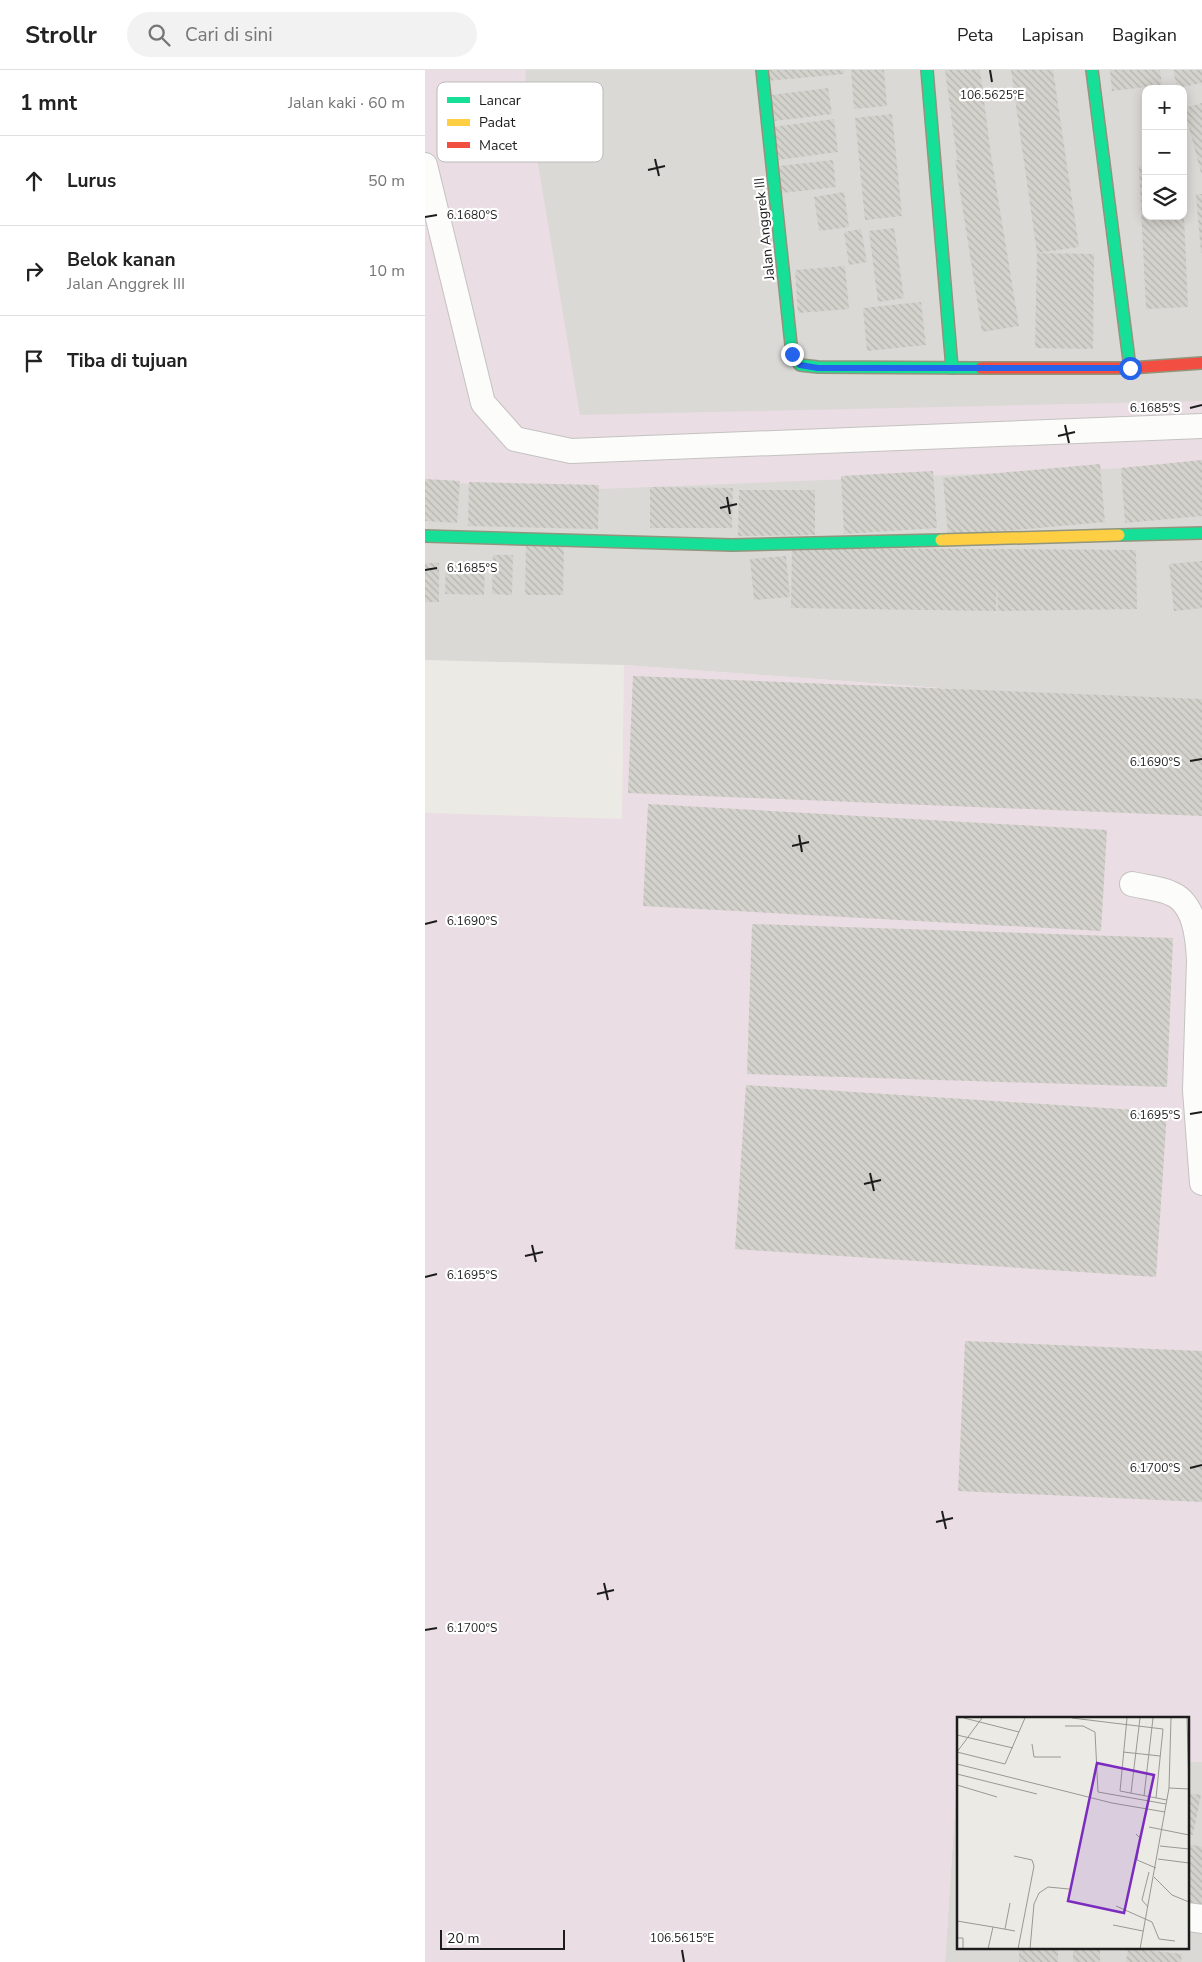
<!DOCTYPE html>
<html lang="id">
<meta charset="utf-8">
<style>
body{margin:0;font-family:"Nunito Sans",sans-serif;background:#f2f2f2;color:#222}
.controls{position:absolute;right:15px;top:15px;display:grid;overflow:hidden;border-radius:10px;box-shadow:0 2px 12px #0003}
.controls button{width:45px;height:45px;display:grid;place-items:center;padding:0;border:0;border-bottom:1px solid #e0e0e0;background:#fff;color:#222;font:25px sans-serif}
.scale{position:absolute;left:15px;bottom:12px;width:125px;box-sizing:border-box;padding-left:5px;border:2px solid #1c1c1c;border-top:0;font-size:14px;line-height:18px;white-space:nowrap;color:#1c1c1c;-webkit-text-stroke:4px #fff;paint-order:stroke}
.stop{position:absolute;width:15px;height:15px;margin:-11px;border:4px solid #2563eb;border-radius:50%;background:#fff}
.stop.end{background:#2563eb;border-color:#fff;box-shadow:0 1px 5px #0008}
.list{margin:0;padding:0;list-style:none}
h2{display:flex;justify-content:space-between;align-items:center;height:65px;margin:0;padding:0 20px;font-size:21px}
h2 small{font-size:16px;font-weight:400;color:#767676}
.list li{display:grid;grid-template-columns:32px 1fr auto;gap:15px;align-items:center;box-sizing:border-box;height:90px;padding:0 20px;border-top:1px solid #e0e0e0}
.list b{display:block;font-size:19px;white-space:nowrap}
.list p{margin:0;font-size:16px;white-space:nowrap;color:#767676}
.list em{font-size:16px;font-style:normal;color:#767676}
.icon{flex:none;width:28px;height:28px;fill:none;stroke:currentColor;stroke-width:2;stroke-linecap:round;stroke-linejoin:round}
.map{position:relative;flex:none;width:777px;height:1892px;overflow:hidden}
header{display:flex;align-items:center;gap:30px;box-sizing:border-box;height:70px;padding:0 25px;background:#fff;border-bottom:1px solid #e0e0e0}
header strong{font-size:24px}
nav{display:flex;gap:28px;margin-inline-start:auto;font-size:18px}
.search{width:350px;height:45px;background:#f2f2f2;display:flex;align-items:center;gap:12px;box-sizing:border-box;padding:0 18px;border-radius:28px;color:#767676;font-size:19px}
main{display:flex}
aside{flex:1;background:#fff}
.map>svg:first-child{display:block}
.residential{fill:#dbd9d6;fill-rule:evenodd}
.industrial{fill:#eadde3}
.building{fill:url(#building-back-hatch)}
.lines{fill:none;stroke-linecap:round;stroke-linejoin:round}
.lane-casing{stroke:#c4c3c0;stroke-width:26}
.street-casing{stroke:#c4c3c0;stroke-width:30}
.fast-casing{stroke:#91957c;stroke-width:14}
.slow-casing{stroke:#91957c;stroke-width:14}
.jam-casing{stroke:#91957c;stroke-width:14}
.lane{stroke:#fcfcfb;stroke-width:24}
.street{stroke:#fcfcfb;stroke-width:28}
.fast{stroke:#16e098;stroke-width:11}
.slow{stroke:#ffcf43;stroke-width:11}
.jam{stroke:#f24e42;stroke-width:11}
.route{stroke:#2563eb;stroke-width:6}
.ticks{fill:none;stroke:#1c1c1c;stroke-width:2}
.labels{text-anchor:middle;stroke-width:4.5;stroke-linejoin:round;paint-order:stroke}
.street-label{font-size:14px;fill:#1c1c1c;stroke:#fff}
.inset-road{fill:none;stroke:#999894;stroke-width:1}
.view{fill:#7b2cbf;fill-opacity:0.15;stroke:#7b2cbf;stroke-width:2.5}
.inset-edge{fill:none;stroke:#1c1c1c;stroke-width:2.5}
.key{fill:#fff;stroke:#bbb;stroke-width:1}
.key-label{font-size:14px;fill:#1c1c1c}
.ticks-label{font-size:12px;text-anchor:middle;fill:#1c1c1c;stroke:#fff;stroke-width:4.5;stroke-linejoin:round;paint-order:stroke}
</style>
<header>
<strong>Strollr</strong>
<div class="search"><svg class="icon" aria-label="search" viewBox="0 0 24 24"><circle cx="10" cy="10" r="6"/><path d="M15 15l6 6"/></svg>Cari di sini</div>
<nav><a>Peta</a><a>Lapisan</a><a>Bagikan</a></nav>
</header>
<main>
<aside>
<h2>1 mnt<small>Jalan kaki · 60 m</small></h2>
<ul class="list">
<li><svg class="icon" aria-label="ahead" viewBox="0 0 24 24"><path d="M12 20V5M6 11l6-6 6 6"/></svg><div><b>Lurus</b></div><em>50 m</em></li>
<li><svg class="icon" aria-label="right" viewBox="0 0 24 24"><path d="M7 20v-9h11M14 6l5 5-5 5"/></svg><div><b>Belok kanan</b><p>Jalan Anggrek III</p></div><em>10 m</em></li>
<li><svg class="icon" aria-label="arrive" viewBox="0 0 24 24"><path d="M6 21V4h12l-3 4 3 4H6"/></svg><div><b>Tiba di tujuan</b></div></li>
</ul>
</aside>
<div class="map">
<svg width="777" height="1892" viewBox="0 0 777 1892">
<defs>
<pattern id="building-back-hatch" width="6" height="6" patternUnits="userSpaceOnUse" patternTransform="scale(1.25)"><rect width="6" height="6" fill="#d4d2cd"/><path d="M-1 5l2 2M0 0l6 6M5-1l2 2" fill="none" stroke="#b5b4af"/></pattern>
</defs>
<rect width="100%" height="100%" fill="#eceae4"/>
<g class="residential">
<path d="M0 0H777V637L199 595 0 590ZM721 19H758V146H721Z"/>
<polygon points="533,1691 533,1878 763,1878 763,1691 777,1692 777,1892 520,1892"/>
</g>
<g class="industrial">
<polygon points="0,0 101,0 100,16 155,345 777,331 777,395 175,419 0,412"/>
<polygon points="199,595 777,637 777,1692 763,1691 763,1648 533,1648 533,1691 520,1892 0,1892 0,743 197,749"/>
</g>
<g class="building">
<polygon points="340,0 419,0 419,4 341,11"/>
<polygon points="426,0 459,0 462,36 429,39"/>
<polygon points="520,0 555,0 566,85 594,256 557,262 530,90 540,89 532,89"/>
<polygon points="586,0 628,0 654,177 612,183"/>
<polygon points="685,0 735,0 737,15 687,21"/>
<polygon points="748,0 777,0 777,13 752,18"/>
<polygon points="403,18 407,44 350,51 346,25"/>
<polygon points="777,33 777,103 776,103 759,38"/>
<polygon points="467,44 477,146 440,150 430,48"/>
<polygon points="409,49 413,82 352,90 347,57"/>
<polygon points="408,90 411,117 357,123 354,96"/>
<polygon points="714,96 721,96 721,146 759,146 763,237 721,239"/>
<polygon points="419,122 424,157 394,161 389,127"/>
<polygon points="771,124 777,124 777,183 776,183"/>
<polygon points="469,158 479,228 453,232 444,161"/>
<polygon points="436,159 442,192 424,195 419,162"/>
<polygon points="612,183 669,184 668,279 610,278"/>
<polygon points="420,196 424,239 373,243 370,200"/>
<polygon points="496,232 501,275 442,281 438,238"/>
<polygon points="777,390 777,446 700,453 696,398"/>
<polygon points="675,394 680,452 523,466 518,408"/>
<polygon points="508,401 512,458 419,464 416,406"/>
<polygon points="0,409 35,411 32,453 0,451"/>
<polygon points="44,412 174,415 173,459 43,456"/>
<polygon points="225,417 308,418 307,458 225,458"/>
<polygon points="314,420 390,420 390,465 313,466"/>
<polygon points="101,475 139,475 138,525 100,525"/>
<polygon points="367,478 711,480 712,539 573,541 572,513 571,541 366,538"/>
<polygon points="68,485 88,485 87,525 67,524"/>
<polygon points="361,486 365,527 329,530 325,489"/>
<polygon points="777,491 777,538 749,541 744,494"/>
<rect x="0" y="493" width="14" height="39"/>
<polygon points="21,493 60,493 59,525 20,524"/>
<polygon points="208,606 777,629 777,746 203,723"/>
<polygon points="223,734 682,760 676,861 218,836"/>
<polygon points="327,854 748,868 742,1017 322,1004"/>
<polygon points="321,1015 742,1042 731,1207 310,1179"/>
<polygon points="540,1271 777,1281 777,1432 533,1421"/>
<polygon points="763,1723 776,1725 768,1765 763,1764"/>
<polygon points="763,1774 777,1777 777,1837 763,1834"/>
<rect x="594" y="1878" width="39" height="14"/>
<rect x="648" y="1878" width="27" height="14"/>
<polygon points="703,1878 757,1884 756,1892 701,1892"/>
</g>
<g class="lines">
<g class="lane-casing">
<g id="lane">
<polyline points="0,95 58,333 90,369 146,381 777,356"/>
<path d="M707 814C719 817 734 818 745 823 770 832 773 868 774 891L770 1020 777 1113"/>
</g>
</g>
<g class="street-casing">
<polyline id="street" points="763,1847 777,1849"/>
</g>
<g class="fast-casing">
<g id="fast">
<polyline points="337,0 367,284 375,295 393,297 556,298"/>
<polyline points="502,0 527,298"/>
<polyline points="667,0 705,298"/>
<polyline points="694,465 777,463"/>
<polyline points="0,466 307,475 516,470"/>
</g>
</g>
<g class="slow-casing">
<polyline id="slow" points="516,470 694,465"/>
</g>
<g class="jam-casing">
<polyline id="jam" points="556,298 705,298 777,293"/>
</g>
<use href="#lane" class="lane"/>
<use href="#street" class="street"/>
<use href="#fast" class="fast"/>
<use href="#slow" class="slow"/>
<use href="#jam" class="jam"/>
</g>
<g class="lines">
<polyline class="route" points="367,284 375,295 393,298 705,298"/>
</g>
<path class="ticks" d="M565 0 567 12M230 89 234 106M223 100 240 96M0 147 12 145M765 338 777 335M640 355 644 373M633 366 650 362M302 427 305 444M295 438 312 434M0 500 12 498M765 691 777 689M374 765 377 782M367 776 384 772M0 854 12 851M765 1044 777 1042M445 1103 449 1121M439 1114 456 1110M107 1175 111 1192M100 1186 118 1182M0 1207 12 1204M765 1398 777 1395M517 1441 521 1459M511 1452 528 1448M179 1513 183 1530M172 1524 189 1520M0 1560 12 1558M257 1880 259 1892"/>
<g class="labels">
<g class="street-label">
<text transform="translate(339 159) rotate(-96)" y="5">Jalan Anggrek III</text>
</g>
</g>
<g transform="translate(532 1647)">
<rect width="232" height="232" fill="#eceae4"/>
<path class="inset-road" d="M7 1 62 15M115 1 206 12 199 81M170 1 163 74 210 83M230 1 232 72M108 9H126L138 15 141 75 209 87M0 18 56 31M75 27 77 40H104M0 35 48 47 68 1M0 35 25 1M166 35 203 39M0 47 155 86 208 95M0 57 80 77M0 68 40 80M212 71 232 72M174 76 183 1M187 79 196 1M192 110 232 118M179 117 183 121 180 143 199 151M203 129 232 132M57 139 75 143 77 149 61 232M201 142 232 146M197 160 215 178 232 185M159 189 195 205 202 222 218 224M191 190 185 183 192 155M0 204 36 210M156 208 186 214M48 212 53 186M0 221H6V232M31 232 36 210 58 214M73 232 77 187 82 176 91 170 112 172M183 232 212 71 214 1"/>
<path class="view" d="M140 46 197 58 167 196 111 184Z"/>
<rect width="232" height="232" class="inset-edge"/>
</g>
<rect x="12" y="12" width="166" height="80" rx="8" class="key"/>
<rect x="22" y="27" width="23" height="6" fill="#16e098"/>
<rect x="22" y="49" width="23" height="7" fill="#ffcf43"/>
<rect x="22" y="72" width="23" height="6" fill="#f24e42"/>
<g class="key-label">
<text x="54" y="35">Lancar</text>
<text x="54" y="57">Padat</text>
<text x="54" y="80">Macet</text>
</g>
<g class="ticks-label">
<text x="567" y="29">106.5625°E</text>
<text x="47" y="149">6.1680°S</text>
<text x="730" y="342">6.1685°S</text>
<text x="47" y="502">6.1685°S</text>
<text x="730" y="696">6.1690°S</text>
<text x="47" y="855">6.1690°S</text>
<text x="730" y="1049">6.1695°S</text>
<text x="47" y="1209">6.1695°S</text>
<text x="730" y="1402">6.1700°S</text>
<text x="47" y="1562">6.1700°S</text>
<text x="257" y="1872">106.5615°E</text>
</g>
</svg>
<div class="controls">
<button>+</button>
<button>−</button>
<button><svg class="icon" aria-label="layers" viewBox="0 0 24 24"><path d="M12 4l9 5-9 5-9-5zM3 14l9 5 9-5"/></svg></button>
</div>
<div class="scale">20 m</div>
<div class="stop" style="left:705px;top:298px"></div>
<div class="stop end" style="left:367px;top:284px"></div>
</div>
</main>
